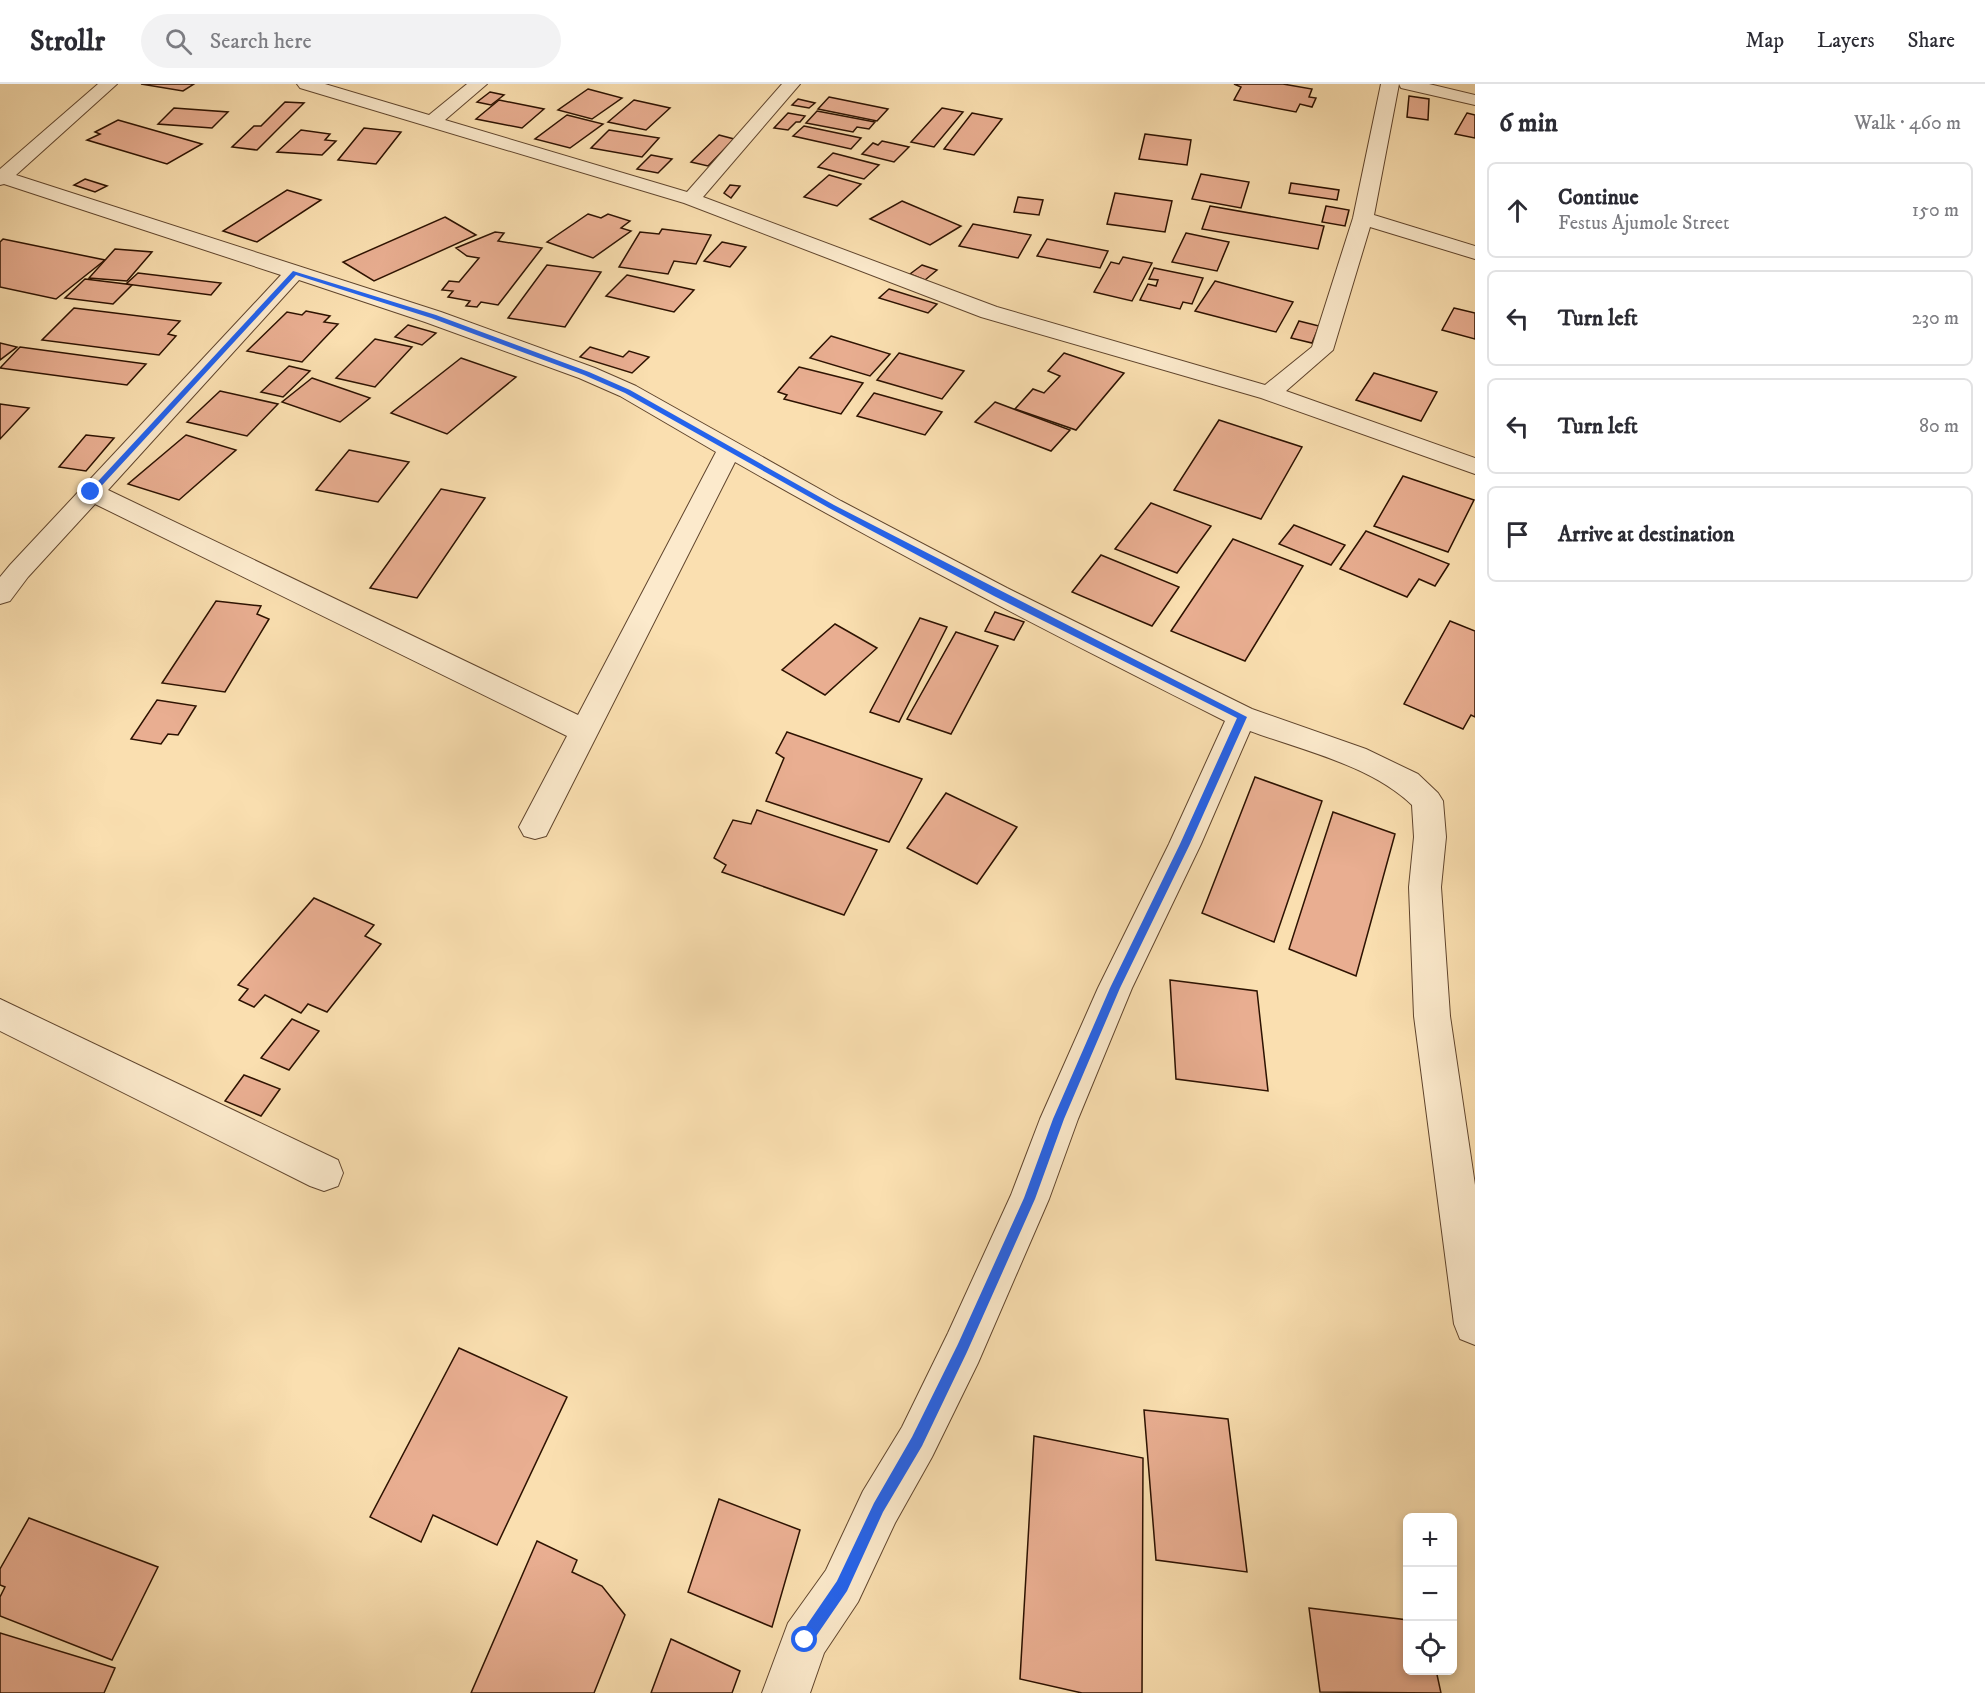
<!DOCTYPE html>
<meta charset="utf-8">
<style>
body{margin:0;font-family:"IM FELL DW Pica",serif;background:#f2f2f3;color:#2b2b33}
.controls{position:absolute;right:18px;bottom:18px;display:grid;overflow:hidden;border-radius:9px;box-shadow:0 3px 9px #0003}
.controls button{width:54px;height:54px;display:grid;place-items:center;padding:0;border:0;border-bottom:2px solid #e1e1e2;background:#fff;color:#2b2b33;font:30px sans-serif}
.stop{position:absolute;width:18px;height:18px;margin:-14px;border:4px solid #2563eb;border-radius:50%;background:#fff}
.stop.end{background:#2563eb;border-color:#fff;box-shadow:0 2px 6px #0008}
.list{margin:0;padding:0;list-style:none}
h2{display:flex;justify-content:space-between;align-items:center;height:78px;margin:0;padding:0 24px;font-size:26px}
h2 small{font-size:20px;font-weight:400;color:#7c7c81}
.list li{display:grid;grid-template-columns:39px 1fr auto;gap:18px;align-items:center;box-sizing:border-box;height:96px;margin:0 12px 12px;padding:0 12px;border:2px solid #e1e1e2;border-radius:9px}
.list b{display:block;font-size:22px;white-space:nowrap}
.list p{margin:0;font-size:20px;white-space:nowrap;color:#7c7c81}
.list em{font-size:20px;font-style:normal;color:#7c7c81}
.icon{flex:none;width:33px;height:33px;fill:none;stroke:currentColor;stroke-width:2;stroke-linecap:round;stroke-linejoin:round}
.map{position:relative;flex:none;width:1475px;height:1609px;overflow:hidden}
header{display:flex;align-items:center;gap:36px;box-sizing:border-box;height:84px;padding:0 30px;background:#fff;border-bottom:2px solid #e1e1e2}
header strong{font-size:28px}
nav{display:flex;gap:33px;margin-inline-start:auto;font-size:21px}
.search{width:420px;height:54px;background:#f2f2f3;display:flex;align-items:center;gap:15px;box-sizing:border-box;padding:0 21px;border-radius:33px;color:#7c7c81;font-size:22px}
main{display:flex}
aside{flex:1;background:#fff}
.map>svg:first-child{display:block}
.building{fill:#e9ae91;stroke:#2d1201;stroke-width:1.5}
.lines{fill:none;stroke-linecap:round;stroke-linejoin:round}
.minor-casing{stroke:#60452d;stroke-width:2}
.minor{fill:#fceacc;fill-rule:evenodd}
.route{fill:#2563eb}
</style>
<header>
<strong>Strollr</strong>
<div class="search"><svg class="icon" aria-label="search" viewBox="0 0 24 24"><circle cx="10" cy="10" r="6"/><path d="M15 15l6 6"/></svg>Search here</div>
<nav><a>Map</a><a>Layers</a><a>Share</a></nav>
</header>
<main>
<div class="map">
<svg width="1475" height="1609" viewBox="0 0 1475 1609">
<rect width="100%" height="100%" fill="#fadfb0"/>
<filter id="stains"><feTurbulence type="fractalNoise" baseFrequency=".00333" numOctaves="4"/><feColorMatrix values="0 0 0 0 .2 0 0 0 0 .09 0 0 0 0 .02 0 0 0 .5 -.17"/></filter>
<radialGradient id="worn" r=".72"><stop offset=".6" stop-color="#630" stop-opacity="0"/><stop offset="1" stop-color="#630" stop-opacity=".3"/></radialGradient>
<g class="building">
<polygon points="141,0 194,0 183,7"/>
<polygon points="1234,0 1283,0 1312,5 1309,13 1316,14 1312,23 1300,20 1296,28 1234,16 1241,3"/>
<polygon points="588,5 622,14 592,35 558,26"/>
<polygon points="490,8 504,11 491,21 477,18"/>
<polygon points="1409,12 1429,15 1428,36 1407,33"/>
<polygon points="829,13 888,25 877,37 818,25"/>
<polygon points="798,15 815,19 809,24 792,21"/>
<polygon points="499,16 544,25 522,44 476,35"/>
<polygon points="634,16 670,24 646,46 608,38"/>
<polygon points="285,18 304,19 257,66 232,63 254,42 261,42"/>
<polygon points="174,24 228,28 212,44 158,40"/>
<polygon points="942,24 963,28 934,63 911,58"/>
<polygon points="817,27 875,38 869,45 857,43 853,48 806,39"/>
<polygon points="788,29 805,32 800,38 796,38 788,46 774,44"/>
<polygon points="972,29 1002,35 974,71 944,65"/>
<polygon points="1467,29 1475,31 1475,54 1455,50"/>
<polygon points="567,31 603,40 570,64 535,55"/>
<polygon points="118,36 202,60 167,80 87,56 100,50 95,48"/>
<polygon points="804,42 861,54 851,65 793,52"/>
<polygon points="364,44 401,48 376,80 338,76"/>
<polygon points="301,46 330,50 325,56 336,57 322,71 277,68"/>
<polygon points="609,46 659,54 642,73 591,64"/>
<polygon points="1145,50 1191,56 1187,81 1139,75"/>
<polygon points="719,51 734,55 708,82 691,78"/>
<polygon points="882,57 909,63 894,78 862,70 873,59 878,61"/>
<polygon points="833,69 879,81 864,95 818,83"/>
<polygon points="651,71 672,75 658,89 637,85"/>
<polygon points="1201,90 1249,98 1241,124 1192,115"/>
<polygon points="829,91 861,100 837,122 804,113"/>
<polygon points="85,95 107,102 95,108 74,101"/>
<polygon points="1291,99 1339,106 1337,116 1289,109"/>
<polygon points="730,101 740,102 731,114 724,109"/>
<polygon points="287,106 321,116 257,158 223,147"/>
<polygon points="1115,109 1172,117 1165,148 1107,140"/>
<polygon points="1018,113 1043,116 1039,131 1014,128"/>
<polygon points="902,117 961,142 930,161 870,135"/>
<polygon points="1210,122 1324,142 1318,165 1202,145"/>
<polygon points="1326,122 1349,126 1345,142 1322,138"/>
<polygon points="588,130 601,134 608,130 630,137 621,144 631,147 593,174 547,158"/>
<polygon points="445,133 476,151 374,197 343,178"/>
<polygon points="973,140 1031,151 1018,174 959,162"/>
<polygon points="662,145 711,151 696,180 674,177 668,190 619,183 640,148 659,150"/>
<polygon points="495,148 504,149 498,157 542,164 498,221 481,218 477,223 466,222 470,217 448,213 453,207 442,206 449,197 459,198 479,174 467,172 456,164"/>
<polygon points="1186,149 1229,158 1217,187 1172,178"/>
<polygon points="3,155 105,176 56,215 0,203 0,158"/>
<polygon points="1047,155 1108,167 1100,184 1037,172"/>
<polygon points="722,158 746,163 730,183 704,177"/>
<polygon points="115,165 152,168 127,197 89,194"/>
<polygon points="1123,173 1152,179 1132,217 1094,208 1111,178 1119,180"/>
<polygon points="547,181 601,188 565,243 508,234"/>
<polygon points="922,181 937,186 925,196 910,190"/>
<polygon points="1154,184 1203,194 1192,220 1183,218 1180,225 1140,216 1148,200 1156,202 1158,196 1149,195"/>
<polygon points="138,189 221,199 211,211 126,200"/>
<polygon points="627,191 694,206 674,228 606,212"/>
<polygon points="85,195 126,200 132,201 113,220 65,214"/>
<polygon points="1215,197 1293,218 1276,248 1195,227"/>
<polygon points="889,205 937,220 928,229 879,214"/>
<polygon points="74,224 180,237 168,250 176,252 159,271 42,256"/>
<polygon points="1454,224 1475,229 1475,255 1442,246"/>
<polygon points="306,227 330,232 324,238 338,240 302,278 247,267 287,228 302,231"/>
<polygon points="1299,237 1319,242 1312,259 1291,254"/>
<polygon points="408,241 436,249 422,261 395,253"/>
<polygon points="831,252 890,270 870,292 810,274"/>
<polygon points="375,255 412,263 375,303 336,294"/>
<polygon points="0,259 17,263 0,276"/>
<polygon points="20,263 146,280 127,301 0,284"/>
<polygon points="590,263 623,273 629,267 649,273 632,289 580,273"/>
<polygon points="899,269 964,287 942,315 877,296"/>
<polygon points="1064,269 1124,289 1076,346 1015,325 1033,305 1044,309 1060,292 1048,287"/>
<polygon points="461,274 516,293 447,350 391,329"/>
<polygon points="289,282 310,287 283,313 261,308"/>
<polygon points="799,283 863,299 841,330 784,315 787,311 778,308"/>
<polygon points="1374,289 1437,308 1421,337 1356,316"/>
<polygon points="312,294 370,314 340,338 282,318"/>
<polygon points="220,307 278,320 247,352 187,338"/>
<polygon points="874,309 942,328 925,351 857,332"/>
<polygon points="995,318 1070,346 1051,367 975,338"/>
<polygon points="0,320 29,324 0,355"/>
<polygon points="1219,336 1302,363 1261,435 1174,406"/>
<polygon points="86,351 114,354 86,387 59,383"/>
<polygon points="186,351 236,366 179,416 128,400"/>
<polygon points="349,366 409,378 378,418 316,406"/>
<polygon points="1403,392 1474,416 1448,468 1374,442"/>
<polygon points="441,405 485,414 417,514 370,504"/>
<polygon points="1151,419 1211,442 1177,489 1115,465"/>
<polygon points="1294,441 1345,461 1331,481 1279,460"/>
<polygon points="1366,447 1449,480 1435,502 1419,495 1407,513 1340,485"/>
<polygon points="1233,455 1303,482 1245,577 1171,547"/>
<polygon points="1101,471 1179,503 1152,542 1072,508"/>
<polygon points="216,517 261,522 257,530 269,535 225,608 162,599"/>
<polygon points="995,528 1024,538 1014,556 985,547"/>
<polygon points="920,534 947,543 899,638 870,628"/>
<polygon points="1450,537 1475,547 1475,633 1471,631 1463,645 1404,620"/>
<polygon points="835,540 877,564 825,611 782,586"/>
<polygon points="956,548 998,562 951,650 907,635"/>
<polygon points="157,616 196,622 178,651 168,650 161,660 131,655"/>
<polygon points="787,648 922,695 889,758 766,717 784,674 776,669"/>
<polygon points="1255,693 1322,717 1274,858 1202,829"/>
<polygon points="946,709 1017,743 977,800 907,764"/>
<polygon points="757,726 877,766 844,831 722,788 726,781 714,774 733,736 751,740"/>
<polygon points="1333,728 1395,750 1356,892 1289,865"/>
<polygon points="314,814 374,841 365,852 381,860 327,928 308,920 301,929 265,911 254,923 239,916 248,905 238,901"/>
<polygon points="1170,896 1257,907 1268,1007 1176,995"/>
<polygon points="292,935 319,947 289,986 261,974"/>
<polygon points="244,991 280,1005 261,1032 225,1017"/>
<polygon points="459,1264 567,1313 497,1461 433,1431 421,1458 370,1433"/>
<polygon points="1144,1326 1228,1335 1247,1488 1156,1476"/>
<polygon points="1034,1352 1143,1374 1142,1609 1082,1609 1020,1595"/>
<polygon points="719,1415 800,1446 772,1543 688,1508"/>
<polygon points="29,1434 158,1483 112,1576 0,1532 0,1513 5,1503 0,1501 0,1485"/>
<polygon points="537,1457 577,1476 572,1488 602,1502 625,1531 594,1609 471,1609"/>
<polygon points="1309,1524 1408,1536 1408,1586 1436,1586 1441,1609 1320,1608"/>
<polygon points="0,1549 115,1584 104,1609 0,1609"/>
<polygon points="671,1555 740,1587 732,1609 651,1609"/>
</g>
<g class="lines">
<g class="minor-casing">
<g id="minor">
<path d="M98 0H117L16 91 441 228 595 284 636 302 841 417 1007 504 1252 625 1366 665 1418 690 1438 709 1443 717 1446 753 1441 803 1450 932 1475 1101V1261L1460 1255 1454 1240 1414 932 1409 803 1414 753 1412 721C1370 681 1304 667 1250 647L1201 760 1132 904 1078 1035 1049 1115 978 1279 932 1373 895 1439 858 1518 824 1569 810 1609H762L788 1539 826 1486 863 1407 902 1343 948 1249 1011 1111 1040 1035 1098 904 1169 760 1225 637C1060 554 896 470 735 378L546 752 535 755 524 752 519 743 567 652 95 420 28 493 10 517 0 520V493L10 481 281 191 4 100 0 101V85ZM299 196 425 238 579 294 620 312 716 368 578 631 108 406Z"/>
<polygon points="297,0 325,0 429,31 467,0 487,0 445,36 687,108 782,0 800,0 703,113 997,223 1265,301 1312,263 1353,134 1381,0 1429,0 1475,11 1475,21 1401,4 1399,0 1374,131 1475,162 1475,175 1370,143 1333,266 1286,307 1475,374 1475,390 1261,314 981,233 684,119 300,4"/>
<polygon points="0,915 338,1076 343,1089 338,1102 324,1107 310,1102 0,947"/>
</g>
</g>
<use href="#minor" class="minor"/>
</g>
<polygon class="route" points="293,187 436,231 589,288 630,306 834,421 1247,633 1190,760 1120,904 1064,1035 1035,1115 967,1268 922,1362 883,1428 847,1507 810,1561 805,1563 800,1561 798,1556 800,1551 837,1497 874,1419 912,1353 958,1260 1024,1114 1053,1035 1110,904 1180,760 1237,634 994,512 829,424 625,309 584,291 431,234 296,191 94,410 89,410 89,407"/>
<rect width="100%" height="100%" filter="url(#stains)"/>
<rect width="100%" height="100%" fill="url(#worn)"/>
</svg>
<div class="controls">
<button>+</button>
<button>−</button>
<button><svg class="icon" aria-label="locate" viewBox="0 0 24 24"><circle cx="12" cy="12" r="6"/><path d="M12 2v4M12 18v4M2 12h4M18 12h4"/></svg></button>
</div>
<div class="stop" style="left:805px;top:1556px"></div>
<div class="stop end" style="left:91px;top:408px"></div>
</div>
<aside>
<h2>6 min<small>Walk · 460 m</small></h2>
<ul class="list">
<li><svg class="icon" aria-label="ahead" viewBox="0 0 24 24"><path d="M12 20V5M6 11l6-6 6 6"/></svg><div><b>Continue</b><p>Festus Ajumole Street</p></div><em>150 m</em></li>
<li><svg class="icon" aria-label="left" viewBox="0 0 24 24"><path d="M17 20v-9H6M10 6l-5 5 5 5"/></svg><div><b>Turn left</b></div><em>230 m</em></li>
<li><svg class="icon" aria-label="left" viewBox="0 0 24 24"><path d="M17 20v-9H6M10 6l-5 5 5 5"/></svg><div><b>Turn left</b></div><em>80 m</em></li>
<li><svg class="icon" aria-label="arrive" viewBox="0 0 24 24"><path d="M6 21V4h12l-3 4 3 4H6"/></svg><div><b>Arrive at destination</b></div></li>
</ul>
</aside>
</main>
